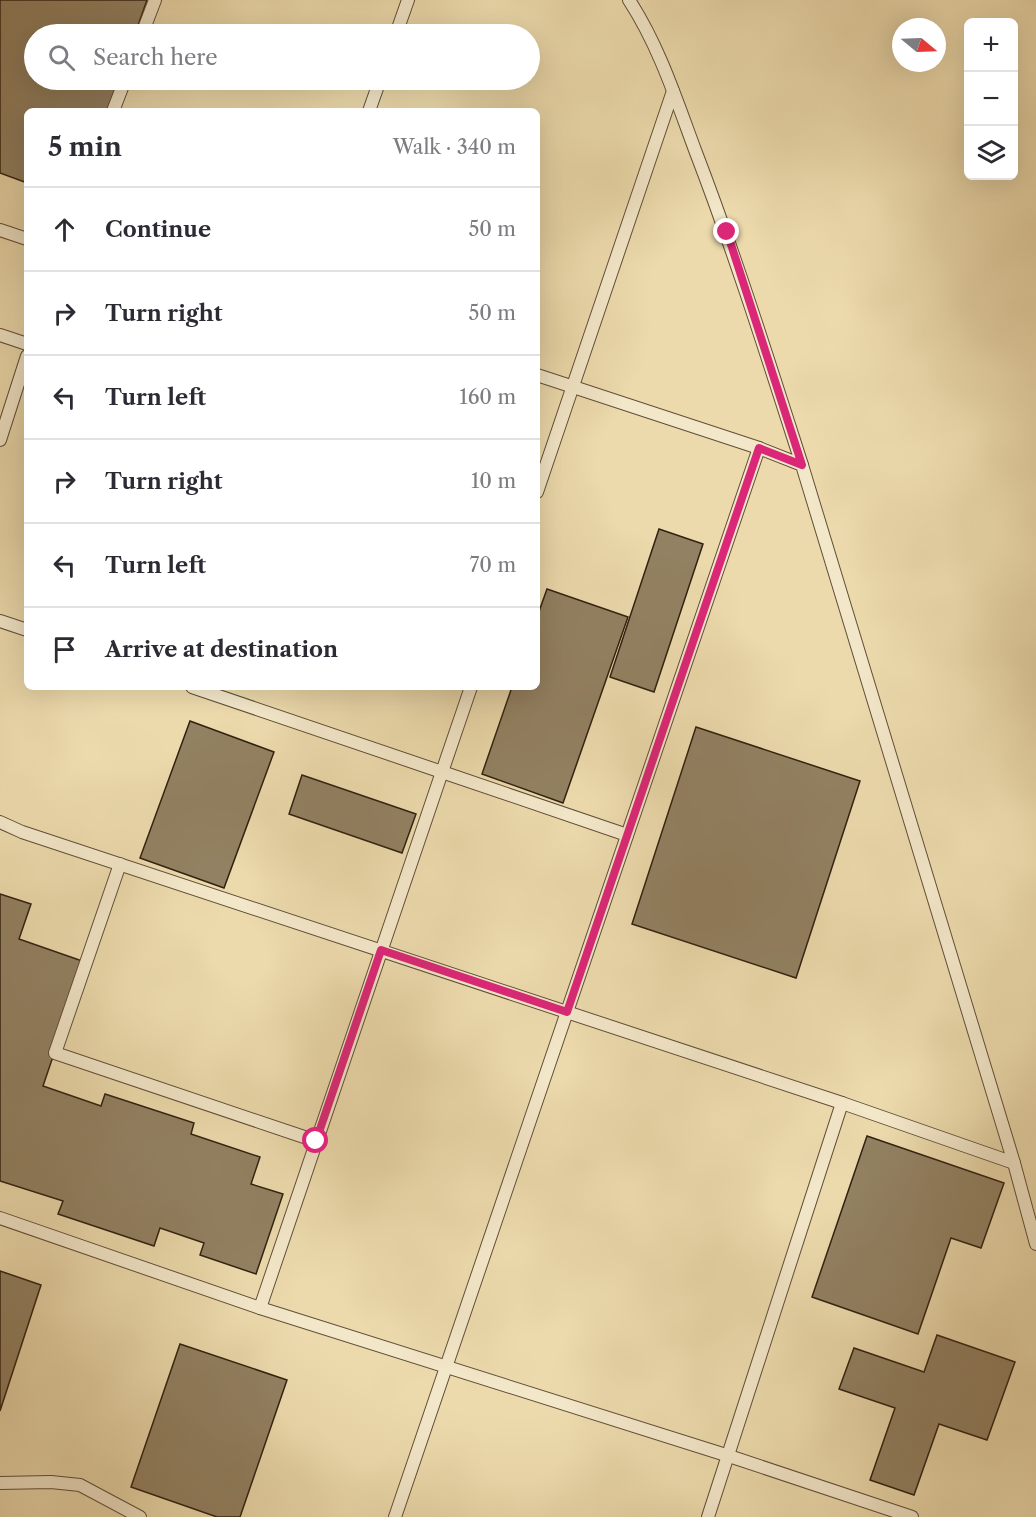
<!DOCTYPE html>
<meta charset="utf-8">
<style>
body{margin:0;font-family:"Libre Caslon Text",serif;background:#f7f7f7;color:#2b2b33}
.controls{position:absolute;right:18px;top:18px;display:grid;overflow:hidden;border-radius:9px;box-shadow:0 6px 24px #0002}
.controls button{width:54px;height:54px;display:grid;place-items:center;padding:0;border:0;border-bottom:2px solid #e1e1e2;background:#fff;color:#2b2b33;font:30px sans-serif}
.compass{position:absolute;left:892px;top:18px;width:54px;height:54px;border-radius:50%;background:#fff;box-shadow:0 6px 24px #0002;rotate:109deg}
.stop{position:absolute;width:18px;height:18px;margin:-14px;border:4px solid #db2777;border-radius:50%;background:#fff}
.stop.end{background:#db2777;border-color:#fff;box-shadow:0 2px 6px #0008}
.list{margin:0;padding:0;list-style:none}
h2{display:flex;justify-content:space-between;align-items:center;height:78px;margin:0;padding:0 24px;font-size:26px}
h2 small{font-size:20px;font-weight:400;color:#7c7c81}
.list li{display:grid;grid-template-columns:39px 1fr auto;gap:18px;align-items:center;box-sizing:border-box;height:84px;padding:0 24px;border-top:2px solid #e1e1e2}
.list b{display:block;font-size:22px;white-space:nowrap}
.list em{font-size:20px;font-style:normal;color:#7c7c81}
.icon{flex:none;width:33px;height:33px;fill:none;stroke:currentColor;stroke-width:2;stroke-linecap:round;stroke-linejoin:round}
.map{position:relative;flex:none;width:1036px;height:1517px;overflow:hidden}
.search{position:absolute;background:#fff;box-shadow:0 6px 24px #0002;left:24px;top:24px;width:516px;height:66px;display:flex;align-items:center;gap:15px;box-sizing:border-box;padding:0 21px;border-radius:33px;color:#7c7c81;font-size:22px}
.panel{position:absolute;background:#fff;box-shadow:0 6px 24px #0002;left:24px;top:108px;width:516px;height:582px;border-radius:9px}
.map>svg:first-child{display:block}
.building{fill:#928162;stroke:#312111;stroke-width:1.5}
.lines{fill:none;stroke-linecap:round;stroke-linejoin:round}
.lane-casing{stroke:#604f38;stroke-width:14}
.lane{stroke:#f3e7c9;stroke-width:12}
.route{stroke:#db2777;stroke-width:8}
</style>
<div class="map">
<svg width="1036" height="1517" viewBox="0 0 1036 1517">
<rect width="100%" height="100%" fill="#ecdaac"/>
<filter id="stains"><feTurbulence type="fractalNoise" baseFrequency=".00333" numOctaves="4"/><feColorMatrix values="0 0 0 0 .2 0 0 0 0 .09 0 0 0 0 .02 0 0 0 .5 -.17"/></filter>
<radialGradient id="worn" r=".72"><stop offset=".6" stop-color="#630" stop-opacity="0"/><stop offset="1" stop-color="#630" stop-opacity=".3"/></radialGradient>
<g class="building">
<polygon points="0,0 147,0 135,34 34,34 34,80 120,80 109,111 27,111 27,183 0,173"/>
<polygon points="659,529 703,544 654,692 610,677"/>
<polygon points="547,589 628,617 563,803 482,774 512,687 537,687 537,617"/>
<polygon points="190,721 274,752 224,888 140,858"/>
<polygon points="696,727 860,781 796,978 632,924"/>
<polygon points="302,775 416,814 402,853 289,814"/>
<polygon points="0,894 31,904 19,939 85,962 43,1086 101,1106 105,1094 194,1123 191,1134 260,1157 251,1184 283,1194 256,1274 200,1255 204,1243 160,1228 154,1246 58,1214 63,1201 0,1181"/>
<polygon points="867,1136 1004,1183 981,1248 951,1238 918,1334 812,1297"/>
<polygon points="0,1271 41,1285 0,1411"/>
<polygon points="937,1335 1015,1362 987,1440 939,1424 914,1495 870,1480 895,1408 839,1389 854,1348 924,1372"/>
<polygon points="180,1344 287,1380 240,1517 217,1517 131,1487"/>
</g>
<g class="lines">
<g class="lane-casing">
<g id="lane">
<path d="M629 0C659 46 676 99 695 150 735 254 768 359 802 465"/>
<polyline points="142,34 155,0"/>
<polyline points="396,34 408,0"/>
<polyline points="113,111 125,80"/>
<polyline points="369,111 380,80"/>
<polyline points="0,230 27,239"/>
<polyline points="0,335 27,344"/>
<polyline points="537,375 759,448 802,465 1014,1163 1036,1244"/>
<polyline points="0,440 27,356"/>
<polyline points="537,492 673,91"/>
<polyline points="0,621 27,630"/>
<polyline points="192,687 442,772 471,687"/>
<polyline points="0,822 22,832 842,1103"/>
<polyline points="120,864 55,1053 316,1141"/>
<polyline points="0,1218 260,1308 729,1456 912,1517"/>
<polyline points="260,1308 442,772 627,835"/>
<polyline points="0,1483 51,1482 80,1485 140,1517"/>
<polyline points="395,1517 759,448"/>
<polyline points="708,1517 842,1103 1014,1163"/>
</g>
</g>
<use href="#lane" class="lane"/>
</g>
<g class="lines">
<polyline class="route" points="316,1141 381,950 567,1012 759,448 802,465 727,232"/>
</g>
<rect width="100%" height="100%" filter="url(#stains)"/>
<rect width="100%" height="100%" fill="url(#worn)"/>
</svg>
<div class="controls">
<button>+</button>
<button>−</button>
<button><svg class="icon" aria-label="layers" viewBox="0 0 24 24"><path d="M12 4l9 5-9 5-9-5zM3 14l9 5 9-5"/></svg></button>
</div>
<svg class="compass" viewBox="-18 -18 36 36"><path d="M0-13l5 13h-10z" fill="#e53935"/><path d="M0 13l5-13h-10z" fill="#7c7c81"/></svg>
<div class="stop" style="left:316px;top:1141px"></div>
<div class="stop end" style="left:727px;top:232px"></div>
<div class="search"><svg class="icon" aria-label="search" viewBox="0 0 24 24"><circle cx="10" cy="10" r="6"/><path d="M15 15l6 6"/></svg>Search here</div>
<section class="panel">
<h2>5 min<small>Walk · 340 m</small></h2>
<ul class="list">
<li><svg class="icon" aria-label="ahead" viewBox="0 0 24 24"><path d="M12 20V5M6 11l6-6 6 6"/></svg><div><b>Continue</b></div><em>50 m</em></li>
<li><svg class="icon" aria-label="right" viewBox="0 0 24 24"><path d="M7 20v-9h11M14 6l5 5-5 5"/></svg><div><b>Turn right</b></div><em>50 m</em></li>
<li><svg class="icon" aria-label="left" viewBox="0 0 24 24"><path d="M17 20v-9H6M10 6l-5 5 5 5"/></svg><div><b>Turn left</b></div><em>160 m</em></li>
<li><svg class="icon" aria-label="right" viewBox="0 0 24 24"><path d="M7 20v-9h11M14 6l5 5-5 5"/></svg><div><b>Turn right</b></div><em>10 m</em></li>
<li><svg class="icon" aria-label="left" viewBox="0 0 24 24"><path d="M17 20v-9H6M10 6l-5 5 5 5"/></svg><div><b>Turn left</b></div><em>70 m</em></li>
<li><svg class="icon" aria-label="arrive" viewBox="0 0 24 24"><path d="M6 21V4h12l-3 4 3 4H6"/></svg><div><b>Arrive at destination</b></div></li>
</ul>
</section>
</div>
